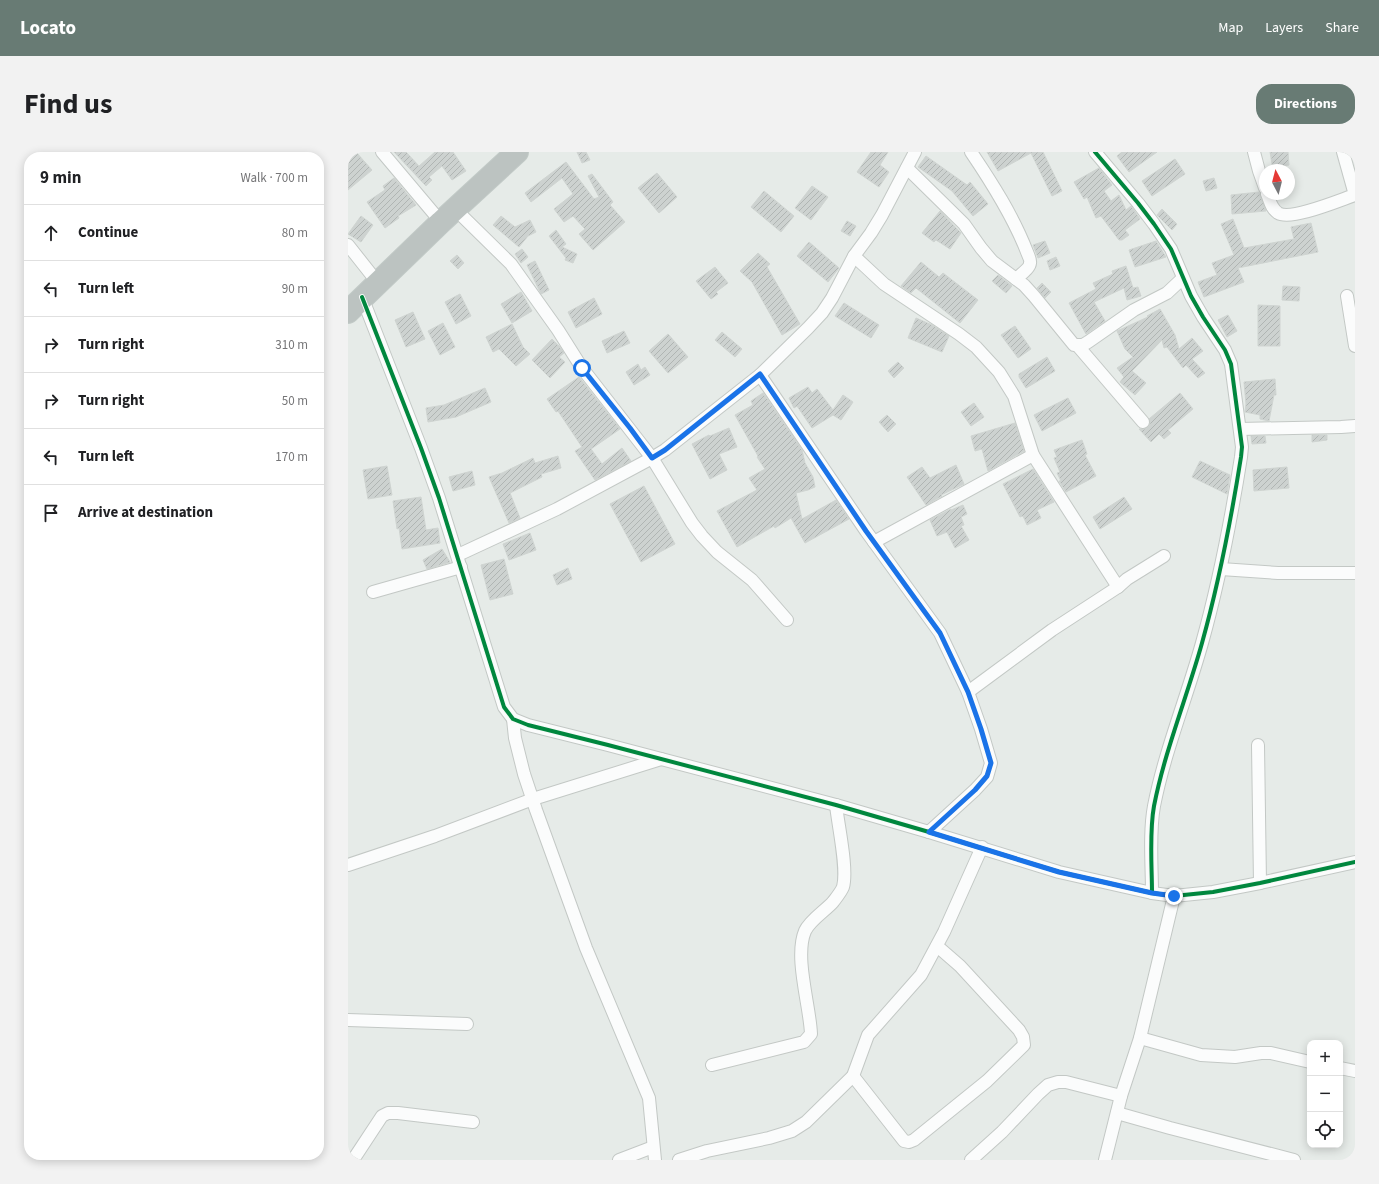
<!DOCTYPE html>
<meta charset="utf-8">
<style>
body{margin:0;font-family:"Source Sans 3",sans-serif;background:#f2f2f2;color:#202124}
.controls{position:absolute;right:12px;bottom:12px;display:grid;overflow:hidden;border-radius:8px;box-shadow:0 2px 10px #0003}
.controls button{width:36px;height:36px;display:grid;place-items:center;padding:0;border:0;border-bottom:1px solid #e0e0e0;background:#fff;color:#202124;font:20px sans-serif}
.compass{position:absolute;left:911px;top:12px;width:36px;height:36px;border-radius:50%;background:#fff;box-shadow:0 2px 10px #0003;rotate:353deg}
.stop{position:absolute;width:12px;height:12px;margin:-9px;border:3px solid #1a73e8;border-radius:50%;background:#fff}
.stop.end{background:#1a73e8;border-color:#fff;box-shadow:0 1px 4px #0008}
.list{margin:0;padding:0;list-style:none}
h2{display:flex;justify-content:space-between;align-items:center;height:52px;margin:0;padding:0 16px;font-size:17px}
h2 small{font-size:13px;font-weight:400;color:#757577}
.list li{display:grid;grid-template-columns:26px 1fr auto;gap:12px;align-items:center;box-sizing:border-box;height:56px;padding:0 16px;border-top:1px solid #e0e0e0}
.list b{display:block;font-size:15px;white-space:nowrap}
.list em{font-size:13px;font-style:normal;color:#757577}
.icon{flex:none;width:22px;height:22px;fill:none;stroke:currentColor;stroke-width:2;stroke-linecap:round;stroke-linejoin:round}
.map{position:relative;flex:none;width:1007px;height:1008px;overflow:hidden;border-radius:16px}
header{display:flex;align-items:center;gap:24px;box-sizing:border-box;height:56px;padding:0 20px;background:#687b74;color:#fff}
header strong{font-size:19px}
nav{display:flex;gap:22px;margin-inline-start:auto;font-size:14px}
.intro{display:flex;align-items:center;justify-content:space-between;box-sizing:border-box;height:96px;padding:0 24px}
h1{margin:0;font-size:28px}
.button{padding:10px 18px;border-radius:16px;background:#687b74;color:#fff;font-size:14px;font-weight:700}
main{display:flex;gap:24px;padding:0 24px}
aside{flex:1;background:#fff;border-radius:16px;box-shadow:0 2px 10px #0003}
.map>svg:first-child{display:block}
.building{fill:url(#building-hatch);stroke:#cfd4d1}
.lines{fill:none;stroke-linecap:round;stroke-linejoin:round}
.street-casing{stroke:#c3c8c5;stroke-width:14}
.highway-casing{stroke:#c2cac7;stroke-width:24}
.street{stroke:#fbfcfc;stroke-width:12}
.highway{stroke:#bcc3c1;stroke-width:22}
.cycleway-casing{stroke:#f5f9f7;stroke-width:6}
.cycleway{stroke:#00873e;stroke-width:4}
.route{stroke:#1a73e8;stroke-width:5}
</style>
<header>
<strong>Locato</strong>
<nav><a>Map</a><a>Layers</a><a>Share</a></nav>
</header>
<div class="intro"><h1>Find us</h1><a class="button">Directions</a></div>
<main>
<aside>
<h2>9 min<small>Walk · 700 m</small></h2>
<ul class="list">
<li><svg class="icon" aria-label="ahead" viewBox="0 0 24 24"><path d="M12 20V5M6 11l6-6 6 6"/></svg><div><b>Continue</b></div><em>80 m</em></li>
<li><svg class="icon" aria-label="left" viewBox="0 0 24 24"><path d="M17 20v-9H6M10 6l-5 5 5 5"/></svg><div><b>Turn left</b></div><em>90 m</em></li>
<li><svg class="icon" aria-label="right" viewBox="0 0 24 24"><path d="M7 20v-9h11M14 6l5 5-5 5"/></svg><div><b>Turn right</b></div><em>310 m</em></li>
<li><svg class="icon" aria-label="right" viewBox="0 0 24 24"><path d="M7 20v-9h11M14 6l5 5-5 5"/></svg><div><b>Turn right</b></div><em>50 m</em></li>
<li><svg class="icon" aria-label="left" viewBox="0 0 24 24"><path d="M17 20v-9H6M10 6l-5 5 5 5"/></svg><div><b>Turn left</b></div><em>170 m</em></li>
<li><svg class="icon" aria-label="arrive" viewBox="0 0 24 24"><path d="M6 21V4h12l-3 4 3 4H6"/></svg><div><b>Arrive at destination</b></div></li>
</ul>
</aside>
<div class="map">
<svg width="1007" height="1008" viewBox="0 0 1007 1008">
<defs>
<pattern id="building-hatch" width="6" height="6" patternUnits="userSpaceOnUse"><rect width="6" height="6" fill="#cdd2d0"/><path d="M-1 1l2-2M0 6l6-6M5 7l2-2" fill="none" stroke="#b0b5b3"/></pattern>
</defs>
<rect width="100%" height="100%" fill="#e6ebe8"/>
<g class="building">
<polygon points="0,0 8,0 24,18 0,38"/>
<polygon points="46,0 58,0 71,14 87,0 105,0 118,19 104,28 94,14 81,25 84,28 78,34"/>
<polygon points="229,0 238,0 242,8 234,11"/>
<polygon points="523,0 540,0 532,13 541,20 531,35 509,20"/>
<polygon points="639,0 695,0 714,39 704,44 683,1 650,19"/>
<polygon points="774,0 809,0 781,20 769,4"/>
<polygon points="922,0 940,0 941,13 935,14 936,18 925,18"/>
<polygon points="578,4 619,33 622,30 640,52 625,64 604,39 570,15"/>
<polygon points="827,7 837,22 804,44 794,29"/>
<polygon points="218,10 246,47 251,45 240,24 244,22 265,50 262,53 277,70 245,98 231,82 237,77 225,64 216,70 206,57 225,42 214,26 183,50 177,41"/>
<polygon points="751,16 764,33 756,39 763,49 771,43 778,58 783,54 792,67 777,78 781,83 774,88 771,88 753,64 748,66 739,45 736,47 726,30"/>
<polygon points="309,21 329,45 311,61 290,36"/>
<polygon points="46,26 68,53 50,64 51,66 37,76 19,50 37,38 35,34"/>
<polygon points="866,26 869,36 858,39 855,29"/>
<polygon points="464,34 480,45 463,68 447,56"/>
<polygon points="416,39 446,64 433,80 403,55"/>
<polygon points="911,40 918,59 884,62 883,43"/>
<polygon points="814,57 829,72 824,78 809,63"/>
<polygon points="592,59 613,81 602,97 588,88 586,90 574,81"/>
<polygon points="13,64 25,73 13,90 0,82"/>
<polygon points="153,64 167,75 182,68 188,80 180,84 171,95 145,73"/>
<polygon points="885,67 896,96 946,87 943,75 963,71 970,100 890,116 896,130 856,145 850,130 869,123 864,111 886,103 873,72"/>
<polygon points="499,69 508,74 502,84 493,79"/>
<polygon points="208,78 218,92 214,95 229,102 225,111 217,108 218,106 201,84"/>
<polygon points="697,89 702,101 690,106 685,93"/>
<polygon points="808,89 818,105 787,115 781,98"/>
<polygon points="461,90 491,116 480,130 449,104"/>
<polygon points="174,97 180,105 173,111 167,102"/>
<polygon points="410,101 422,112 419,115 452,172 434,183 404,130 392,119"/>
<polygon points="109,103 116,111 110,117 102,109"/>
<polygon points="708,105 712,114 702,118 699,109"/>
<polygon points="187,109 201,138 193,142 179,113"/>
<polygon points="573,110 591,125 595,121 630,148 612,171 568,136 563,141 553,134"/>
<polygon points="778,114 785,136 790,135 793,144 779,148 776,136 746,150 757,169 738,182 721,151 748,137 745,131 765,122 764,119"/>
<polygon points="367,115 380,131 368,140 370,142 363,147 348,129"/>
<polygon points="650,123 664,134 658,141 644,129"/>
<polygon points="694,131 703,140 697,146 689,136"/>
<polygon points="935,134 952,135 951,149 934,148"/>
<polygon points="173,140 184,159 164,171 153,152"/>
<polygon points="112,142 123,164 108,172 97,150"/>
<polygon points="246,146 254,162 228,176 220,160"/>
<polygon points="496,151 531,173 523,186 487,164"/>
<polygon points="910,153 932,154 932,194 910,194"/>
<polygon points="812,157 827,183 831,197 844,186 855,199 844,207 857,221 850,226 838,213 835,216 819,195 816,196 814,188 784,219 798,231 787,243 772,230 776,225 769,216 785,205 777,197 769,179 800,165 799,164"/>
<polygon points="65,160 77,187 58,195 47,168"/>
<polygon points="880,163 889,179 879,185 870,168"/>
<polygon points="568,166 584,173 601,184 594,200 560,186"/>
<polygon points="95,171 107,195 92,203 80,179"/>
<polygon points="164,172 175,195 182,202 168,214 151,197 145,200 138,185"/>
<polygon points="667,174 683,197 670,206 653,183"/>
<polygon points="276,179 282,191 259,201 254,189"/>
<polygon points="374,180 394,197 387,205 367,188"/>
<polygon points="320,182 340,205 320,221 301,199"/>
<polygon points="204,187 211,194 216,201 211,205 217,210 202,226 184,208"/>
<polygon points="699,205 707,219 678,236 671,225 671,222"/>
<polygon points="550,210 556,216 546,226 540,219"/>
<polygon points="290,212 293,218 297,215 302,223 286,233 278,220"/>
<polygon points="231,225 272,277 243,297 254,312 274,296 283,309 247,328 227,299 234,295 210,259 208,260 199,247"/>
<polygon points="927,227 928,243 926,243 921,269 912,267 912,263 897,260 898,252 896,230"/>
<polygon points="460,235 464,241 469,237 485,258 495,243 505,250 493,268 485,263 464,276 449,254 446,256 441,246"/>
<polygon points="137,236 143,250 108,265 80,270 78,256 96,253"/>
<polygon points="415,241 454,298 457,311 465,325 467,335 460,338 448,341 454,367 488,348 501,367 457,391 443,366 427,376 426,374 389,395 369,359 409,338 401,326 417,317 409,305 410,304 387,263 405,253 403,249"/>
<polygon points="832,241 845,257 820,278 823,281 816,287 811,282 803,290 791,277 797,277 800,275 802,272 801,267"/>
<polygon points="720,246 728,261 694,279 686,263"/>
<polygon points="626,251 636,265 623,274 613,260"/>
<polygon points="539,263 548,272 540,280 531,270"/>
<polygon points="667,271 676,299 640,319 634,297 627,299 623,284"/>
<polygon points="381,276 389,295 371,302 379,318 362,327 344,292 361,283 362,284"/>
<polygon points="964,283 979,283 979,288 964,290"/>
<polygon points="903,284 917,284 918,291 904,292"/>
<polygon points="734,288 739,302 737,303 748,324 718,340 711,329 713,329 709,321 712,320 706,306 709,305 706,298"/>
<polygon points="210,304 213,316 193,322 194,325 162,341 172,366 161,371 141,325 154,321 185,306 187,311"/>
<polygon points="852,309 882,323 879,342 844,325"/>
<polygon points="608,313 616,332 593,343 594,344 578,353 559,325 574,315 582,326"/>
<polygon points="39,314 44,343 20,347 15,318"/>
<polygon points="939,315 941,336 906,339 905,318"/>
<polygon points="685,317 706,350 689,358 693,366 679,373 675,364 672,365 655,332"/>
<polygon points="124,319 127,333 105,339 101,325"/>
<polygon points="296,334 327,392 293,410 262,352"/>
<polygon points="73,345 78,378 90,376 92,391 54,397 51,376 49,377 45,349"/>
<polygon points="776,345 784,357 752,377 745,365"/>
<polygon points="615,353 619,362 613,365 616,373 613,374 621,388 607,396 599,380 589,384 582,368 603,357 603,358"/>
<polygon points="182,381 188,398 161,408 155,392"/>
<polygon points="94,397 102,410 79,417 75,408"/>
<polygon points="156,407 165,442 142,448 133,413"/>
<polygon points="220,416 224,427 209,433 205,423"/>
</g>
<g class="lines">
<g class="street-casing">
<g id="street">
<polyline points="34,0 93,70"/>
<path d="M623 0C644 31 665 64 679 100 680 103 683 108 682 111 682 116 672 123 668 127"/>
<path d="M747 0 790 51 806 72 823 97 843 144 855 165 877 198 883 212 894 295 893 305C883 368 871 430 854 491 839 545 817 598 806 654 801 681 804 714 804 741"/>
<polyline points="906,0 911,19 917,36"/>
<polyline points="995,0 1007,43"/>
<polyline points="559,16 616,72 633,96 644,109 676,133 686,144 726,193 735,193 740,190 786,158 819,141 835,126"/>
<path d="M919 42C922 49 923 56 930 61 943 69 992 48 1007 43"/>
<polyline points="107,57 163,112 210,178 234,216 304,306 344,371 354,384 369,400 404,428 439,468"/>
<polyline points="0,93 30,131"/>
<polyline points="506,104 536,132 611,182 628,195 651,220 666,244 685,303 770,435"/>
<polyline points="999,144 1007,194"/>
<polyline points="14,145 73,296 91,346 156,555 165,567 180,573 260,593 488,653 581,680 711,720 804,741 826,744 865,740 912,731 1007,710"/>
<polyline points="729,193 795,270"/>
<polyline points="412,223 518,379 592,481 620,540 633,577 643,611 639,625 627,638 581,680"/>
<polyline points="892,277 993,275 1007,274"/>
<polyline points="526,390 685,303"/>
<polyline points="110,403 209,357 304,306 317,298 412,223 460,176 474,161 484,146 506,104 523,81 534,63 567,0"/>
<polyline points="873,417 930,421 1007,421"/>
<polyline points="25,440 113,415"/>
<polyline points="620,540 704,478 770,435 779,427 816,404"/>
<polyline points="165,567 167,586 176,622 188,658 238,796 301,946 307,1008"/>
<polyline points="910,593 912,731"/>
<polyline points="0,713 87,684 185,647 313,607"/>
<polyline points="0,868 119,872"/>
<polyline points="792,886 853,903 887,905 913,901 923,901 962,910"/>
<path d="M364 913 456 890 463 882C462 854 446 805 457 779 462 768 477 759 485 750 488 746 493 740 495 735 500 717 490 673 488 653"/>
<polyline points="992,916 1007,919"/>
<polyline points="505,924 556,989 561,990 566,988 639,929 676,893 675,885 671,878 612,814 589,794"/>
<polyline points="769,961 822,976 946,1008"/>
<polyline points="5,1008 34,964 40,961 50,961 125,970"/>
<polyline points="271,1008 305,995"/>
<polyline points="331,1008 359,999 421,986 444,979 458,970 505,924 520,883 573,823 596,780 634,695"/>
<polyline points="623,1008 654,980 690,942 700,933 710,930 718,930 773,944"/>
<polyline points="757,1008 773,944 792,886 826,744"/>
</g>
</g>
<g class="highway-casing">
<polyline id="highway" points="0,160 93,70 169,0"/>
</g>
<use href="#street" class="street"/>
<use href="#highway" class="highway"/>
<g class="cycleway-casing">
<g id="cycleway">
<path d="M747 0 790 51 806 72 823 97 843 144 855 165 877 198 883 212 894 295 893 305C883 368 871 430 854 491 839 545 817 598 806 654 801 681 804 714 804 741"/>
<polyline points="14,145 73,296 91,346 156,555 165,567 180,573 260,593 488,653 581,680 711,720 804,741 826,744 865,740 912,731 1007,710"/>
</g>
</g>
<use href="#cycleway" class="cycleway"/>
</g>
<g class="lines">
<polyline class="route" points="234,216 282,276 304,306 317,298 412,222 518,379 592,481 620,540 633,577 643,611 639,624 627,638 581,680 711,720 804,741 826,744"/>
</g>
</svg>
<div class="controls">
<button>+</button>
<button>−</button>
<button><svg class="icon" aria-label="locate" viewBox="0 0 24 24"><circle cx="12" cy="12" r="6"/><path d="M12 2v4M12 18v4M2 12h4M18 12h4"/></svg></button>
</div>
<svg class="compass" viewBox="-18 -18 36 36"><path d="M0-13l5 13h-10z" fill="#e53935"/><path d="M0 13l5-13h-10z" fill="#757577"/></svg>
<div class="stop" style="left:234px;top:216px"></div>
<div class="stop end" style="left:826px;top:744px"></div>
</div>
</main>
